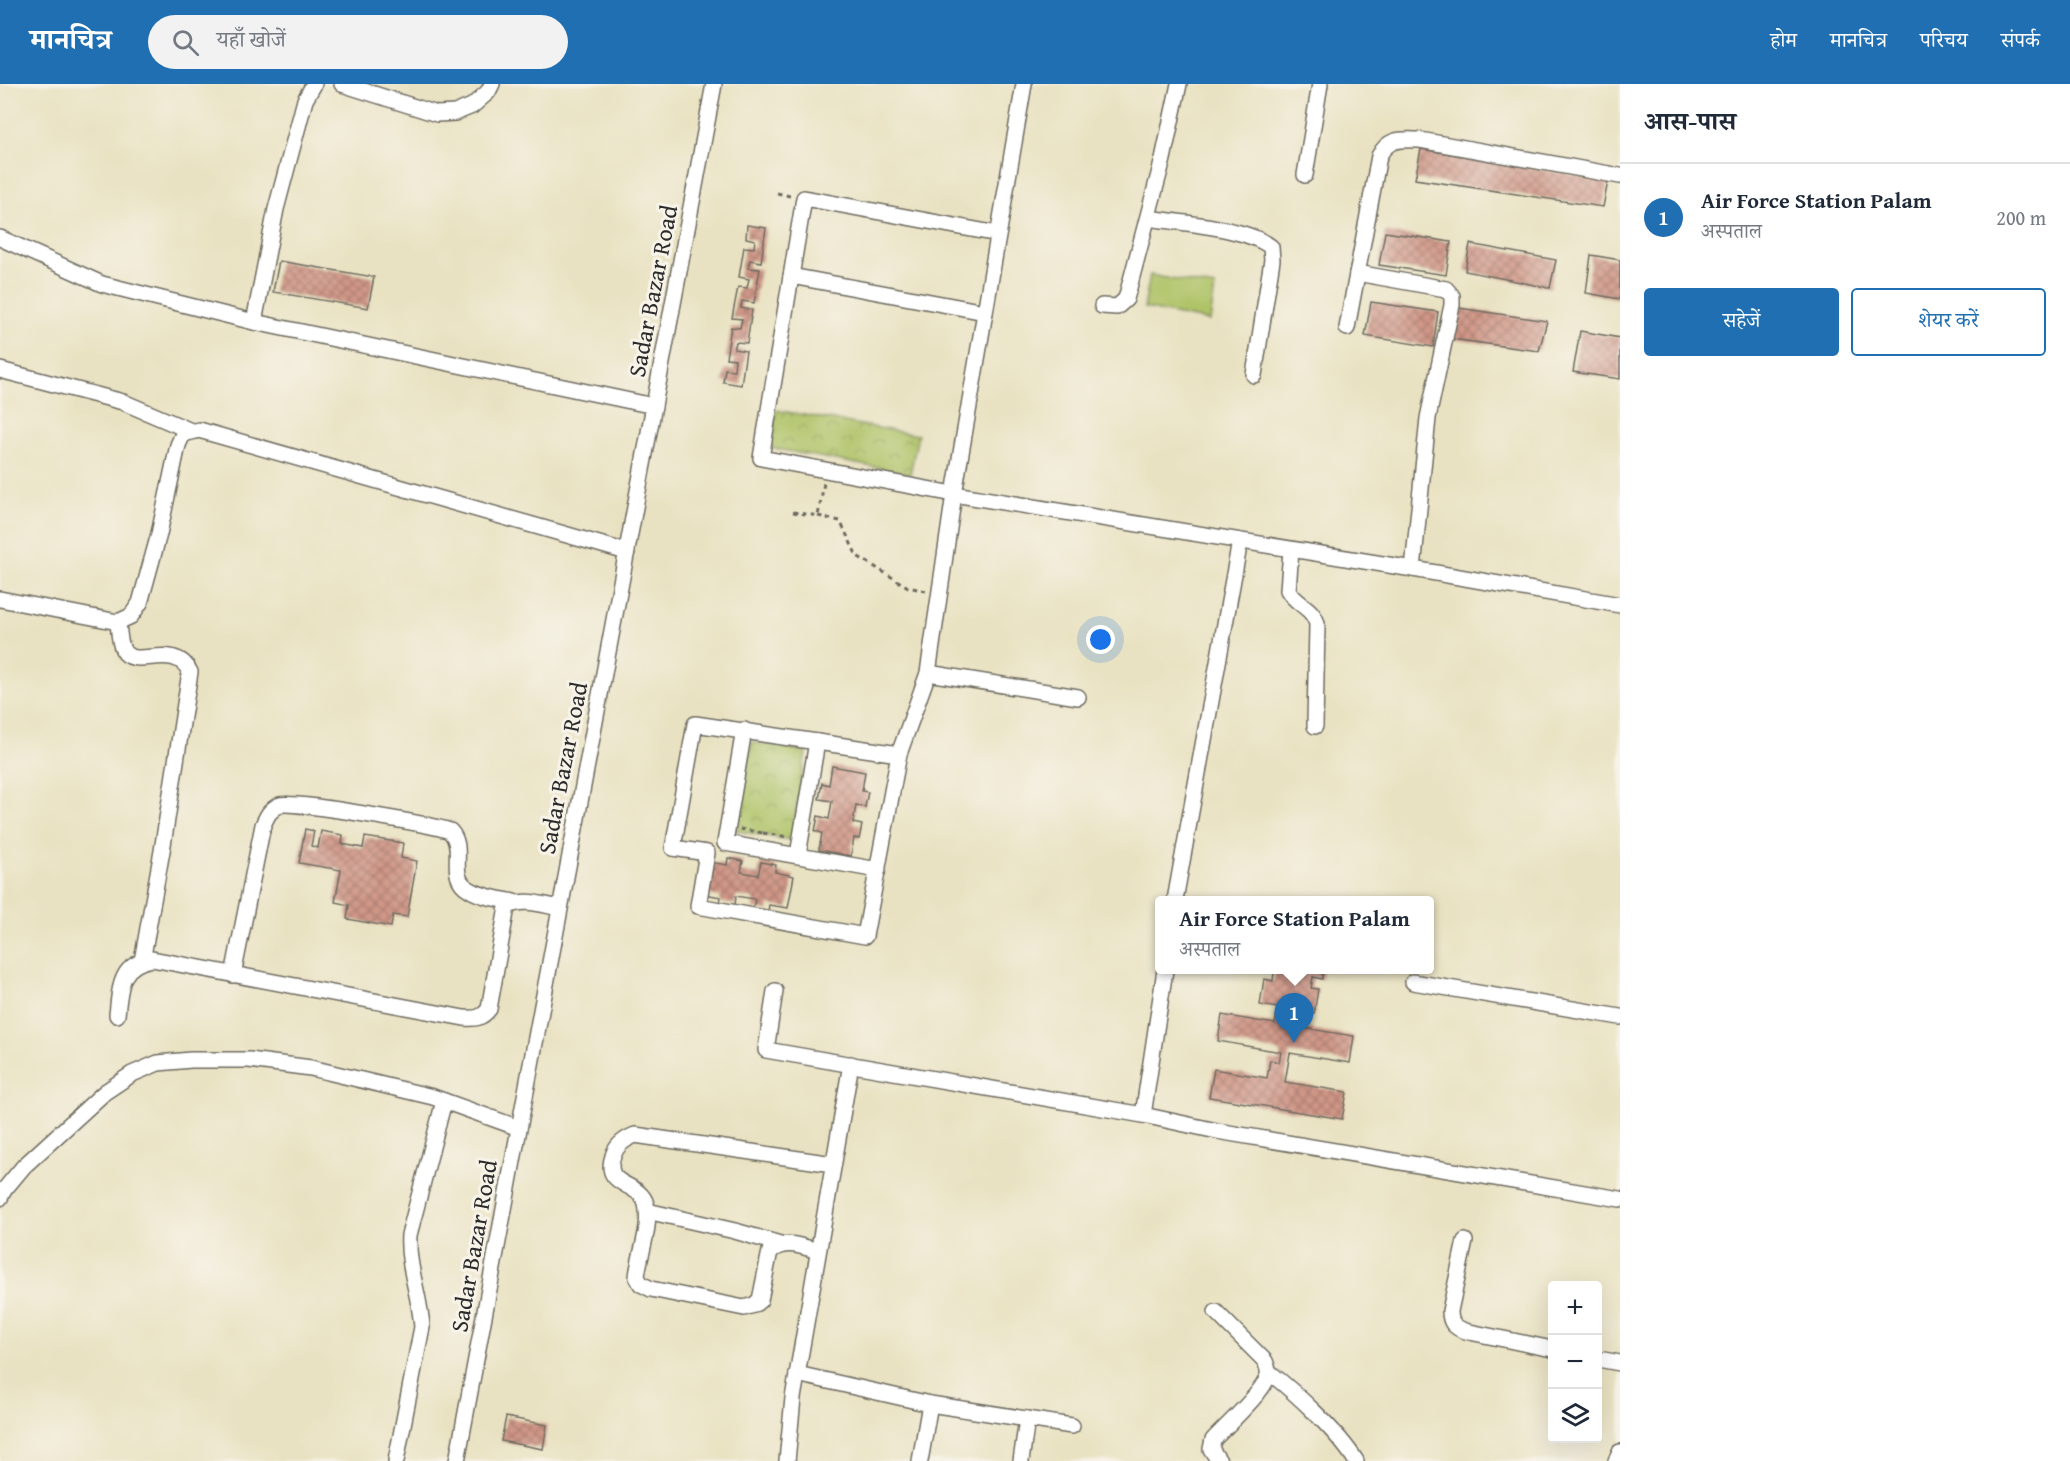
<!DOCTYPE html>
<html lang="hi">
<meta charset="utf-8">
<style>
body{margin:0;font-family:"Gentium Book Plus","Noto Serif Devanagari",serif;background:#f2f2f3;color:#1f2937}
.controls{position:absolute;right:18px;bottom:18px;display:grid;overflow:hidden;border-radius:6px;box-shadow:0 6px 24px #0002}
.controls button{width:54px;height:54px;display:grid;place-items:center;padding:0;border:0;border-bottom:2px solid #e0e1e3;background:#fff;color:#1f2937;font:30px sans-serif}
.you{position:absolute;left:1101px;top:556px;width:21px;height:21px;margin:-15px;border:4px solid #fff;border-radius:50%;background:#1a73e8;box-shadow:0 0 0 9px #1a73e833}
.badge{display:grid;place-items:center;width:39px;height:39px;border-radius:50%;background:#1f6fb2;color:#fff;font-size:20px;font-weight:700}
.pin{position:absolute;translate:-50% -50px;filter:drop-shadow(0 2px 3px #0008)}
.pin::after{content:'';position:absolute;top:32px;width:21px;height:18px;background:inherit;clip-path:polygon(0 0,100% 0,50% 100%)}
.popup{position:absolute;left:1155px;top:812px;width:279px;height:78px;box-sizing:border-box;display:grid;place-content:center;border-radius:6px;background:#fff;filter:drop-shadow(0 2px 4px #0005);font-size:20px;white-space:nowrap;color:#747a83}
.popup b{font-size:22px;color:#1f2937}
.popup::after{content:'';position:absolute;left:50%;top:100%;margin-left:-12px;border:12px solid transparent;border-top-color:#fff}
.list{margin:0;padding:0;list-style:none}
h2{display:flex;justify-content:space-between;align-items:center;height:78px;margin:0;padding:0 24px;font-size:26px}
h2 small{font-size:20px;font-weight:400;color:#747a83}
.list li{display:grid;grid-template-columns:39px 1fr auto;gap:18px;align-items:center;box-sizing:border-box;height:108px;padding:0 24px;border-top:2px solid #e0e1e3}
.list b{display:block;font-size:22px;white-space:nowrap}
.list p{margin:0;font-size:20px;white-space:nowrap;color:#747a83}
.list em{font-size:20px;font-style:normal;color:#747a83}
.actions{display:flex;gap:12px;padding:18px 24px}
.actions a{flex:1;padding:14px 0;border:2px solid #1f6fb2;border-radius:6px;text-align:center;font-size:21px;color:#1f6fb2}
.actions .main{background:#1f6fb2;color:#fff}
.icon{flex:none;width:33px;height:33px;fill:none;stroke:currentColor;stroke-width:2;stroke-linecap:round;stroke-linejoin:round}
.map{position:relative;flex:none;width:1620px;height:1377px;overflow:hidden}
header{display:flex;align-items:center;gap:36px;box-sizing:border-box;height:84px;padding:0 30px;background:#1f6fb2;color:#fff}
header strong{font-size:28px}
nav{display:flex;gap:33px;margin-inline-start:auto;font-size:21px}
.search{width:420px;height:54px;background:#f2f2f3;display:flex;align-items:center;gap:15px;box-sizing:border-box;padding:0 21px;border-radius:33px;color:#747a83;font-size:22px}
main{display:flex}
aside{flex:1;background:#fff}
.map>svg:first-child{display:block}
.park{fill:url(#park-crowns);stroke:#6c7648;stroke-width:1.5}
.pitch{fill:#aec266;stroke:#6c7648;stroke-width:1.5}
.building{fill:url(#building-cross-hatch)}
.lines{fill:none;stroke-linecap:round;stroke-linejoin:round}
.minor-casing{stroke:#6e6b60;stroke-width:18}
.path{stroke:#6e6b60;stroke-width:3;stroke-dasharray:4.5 4.5;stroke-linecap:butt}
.minor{stroke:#fff;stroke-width:15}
.labels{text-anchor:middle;stroke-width:6;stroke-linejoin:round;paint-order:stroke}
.street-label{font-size:24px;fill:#2b2b2b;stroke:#f7f3e8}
</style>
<header>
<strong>मानचित्र</strong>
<div class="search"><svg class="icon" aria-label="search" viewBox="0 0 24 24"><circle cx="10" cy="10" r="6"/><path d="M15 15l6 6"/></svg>यहाँ खोजें</div>
<nav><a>होम</a><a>मानचित्र</a><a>परिचय</a><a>संपर्क</a></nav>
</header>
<main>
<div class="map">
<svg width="1620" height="1377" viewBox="0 0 1620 1377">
<defs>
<pattern id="park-crowns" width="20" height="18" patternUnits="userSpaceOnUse" patternTransform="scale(1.5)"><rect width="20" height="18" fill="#aec266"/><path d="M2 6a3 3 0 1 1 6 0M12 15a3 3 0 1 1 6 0" fill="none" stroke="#8e9e54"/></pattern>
<pattern id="building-cross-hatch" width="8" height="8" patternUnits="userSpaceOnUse" patternTransform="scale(1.5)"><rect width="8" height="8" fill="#d09787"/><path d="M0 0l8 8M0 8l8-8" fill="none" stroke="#a97b6f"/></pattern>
</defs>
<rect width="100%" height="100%" fill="#f7f3e8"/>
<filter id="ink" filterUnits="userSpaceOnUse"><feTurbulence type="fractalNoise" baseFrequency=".0167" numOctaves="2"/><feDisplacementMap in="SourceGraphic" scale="12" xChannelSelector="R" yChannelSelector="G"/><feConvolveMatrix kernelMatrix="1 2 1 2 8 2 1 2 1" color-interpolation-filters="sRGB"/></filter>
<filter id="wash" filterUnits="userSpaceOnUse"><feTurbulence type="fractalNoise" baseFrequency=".008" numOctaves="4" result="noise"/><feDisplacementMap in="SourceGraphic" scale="24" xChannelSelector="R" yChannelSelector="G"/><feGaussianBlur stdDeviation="1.35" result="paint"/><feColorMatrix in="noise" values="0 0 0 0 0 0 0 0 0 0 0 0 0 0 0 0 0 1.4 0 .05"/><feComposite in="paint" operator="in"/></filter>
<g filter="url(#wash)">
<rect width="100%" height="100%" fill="#e9e2c2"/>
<g class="park">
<polygon points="776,326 918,351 910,390 771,364"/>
<polygon points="752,658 806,667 791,756 737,747"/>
</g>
<polygon class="pitch" points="1150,191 1215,203 1210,237 1144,224"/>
<g id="blocks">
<g class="building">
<polygon points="1421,65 1608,97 1603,123 1415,95"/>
<polygon points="747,141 766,144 761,178 750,176 748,184 760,185 754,219 742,217 741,224 752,226 747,259 736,258 735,262 734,265 746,267 741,301 723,298 725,285 734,286 735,275 726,274 731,243 740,244 742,235 732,234 738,203 747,204 749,195 739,193 744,163 754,164 755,156 746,154"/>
<polygon points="1385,148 1451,158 1446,191 1379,181"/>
<polygon points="1470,160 1556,176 1550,204 1465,187"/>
<polygon points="1591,171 1620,176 1620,215 1586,209"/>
<polygon points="279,177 374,193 368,224 273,208"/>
<polygon points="1371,218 1438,228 1433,263 1365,252"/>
<polygon points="1459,224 1547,237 1539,267 1452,255"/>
<polygon points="1580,247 1620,254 1620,295 1573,288"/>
<polygon points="832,682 865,688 862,707 868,708 865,723 856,721 853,739 862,741 859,755 854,754 851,772 819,766 822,749 815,747 818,732 829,735 832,717 819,715 822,699 829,701"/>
<polygon points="305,745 314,747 311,762 318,764 321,747 343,751 342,760 363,764 365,753 403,759 401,774 417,777 407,833 393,831 391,843 347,835 349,821 335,818 341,786 299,779"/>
<polygon points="728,774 743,777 741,788 758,791 761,778 776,781 775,788 794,792 788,824 769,821 768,827 753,825 755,815 736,812 735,821 720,818 721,813 704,810 710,778 727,781"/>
<polygon points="1267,886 1323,886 1322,895 1313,893 1311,904 1318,905 1314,930 1294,927 1291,942 1354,952 1350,979 1290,969 1285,998 1347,1008 1342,1035 1209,1013 1214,985 1267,994 1270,976 1279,978 1281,968 1218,957 1222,931 1275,940 1278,924 1260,921 1264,895 1273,897 1274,888"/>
<polygon points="506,1333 547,1341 543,1365 501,1357"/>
</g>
</g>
</g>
<g filter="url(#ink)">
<use href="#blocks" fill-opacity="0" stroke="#6e6b60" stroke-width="1.5"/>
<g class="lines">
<g class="minor-casing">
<g id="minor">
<polyline points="342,0 437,30 455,29 472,22 488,8 492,0"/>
<polyline points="1305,91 1320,0"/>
<path d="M1148 134C1181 139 1246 143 1271 163L1272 176 1254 291"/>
<polyline points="998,150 804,114 761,374 954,410 1413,485 1620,521"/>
<polyline points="0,154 102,200 254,238 654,322"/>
<polyline points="1357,189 1446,205 1452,212 1452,221 1428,334 1413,485"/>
<polyline points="791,192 985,228"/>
<polyline points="1102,222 1117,223 1126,215 1163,75 1179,0"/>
<polyline points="254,238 276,125 305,16 314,0"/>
<path d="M1347 244 1379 72C1389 53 1401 56 1420 56L1620 92"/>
<polyline points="0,286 123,318 191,347"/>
<path d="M1291 466 1288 506C1296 521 1313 523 1317 540L1315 642"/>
<polyline points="0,515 118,538 131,532 140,519 159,450 178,361 183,350 199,346 627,468"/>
<path d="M118 538C119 547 119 558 123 566 134 587 175 556 190 588L162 767 142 877"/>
<polyline points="928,589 1078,613"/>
<polyline points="744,646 725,759 878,786"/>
<polyline points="899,670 695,640 673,764 707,769 698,822 865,852 899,670 928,589 954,410 1024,0"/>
<polyline points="798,771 817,658"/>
<polyline points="1175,816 1240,457"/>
<path d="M233 891 263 741C267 732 270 725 280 721 291 716 434 741 450 747 467 765 446 792 469 805 481 813 500 815 514 818"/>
<polyline points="1413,898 1620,933"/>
<polyline points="775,907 766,966 1143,1031 1217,1047 1620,1115"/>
<path d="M117 931C120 903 120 880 152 875L464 934C476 935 482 934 489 925L507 823C522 813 543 821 560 824"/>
<polyline points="1143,1031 1165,886"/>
<polyline points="0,1114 4,1106 24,1082 105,1008 132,990 158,979 191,976 249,976 311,984 433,1013 519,1044"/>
<polyline points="647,1127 735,1147 780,1160"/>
<path d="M1465 1157 1450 1227C1450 1239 1454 1243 1465 1247L1552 1265"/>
<path d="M818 1167C800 1162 787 1155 770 1167L760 1216 754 1221 744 1224 651 1205 641 1200 637 1193C639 1170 652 1143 646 1120 640 1097 602 1104 613 1072 616 1061 625 1055 635 1051L833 1080"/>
<path d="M1216 1228 1265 1277C1267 1282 1269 1286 1268 1291 1265 1307 1226 1342 1213 1356L1211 1365 1219 1377"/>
<polyline points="1598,1275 1620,1279"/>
<path d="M1269 1288C1296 1309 1338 1348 1356 1377"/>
<polyline points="797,1290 930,1320 1072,1342"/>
<path d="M396 1377 422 1243C420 1212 407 1182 409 1151L444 1017"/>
<polyline points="457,1377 714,0"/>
<polyline points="787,1377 793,1314 851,980"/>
<polyline points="920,1377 930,1320"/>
<polyline points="1021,1377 1027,1335"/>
<polyline points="1616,1377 1620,1368"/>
</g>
</g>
<g class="path">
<polyline points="777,109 790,112"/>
<polyline points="793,428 818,432 824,399"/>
<polyline points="818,432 840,437 857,472 908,503 926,507"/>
<polyline points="740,745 763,749 763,751"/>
<polyline points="763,749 788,753"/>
</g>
<use href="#minor" class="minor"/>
</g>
</g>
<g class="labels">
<g class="street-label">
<text transform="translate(653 207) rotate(-79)" y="8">Sadar Bazar Road</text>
<text transform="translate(563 684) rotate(-79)" y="8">Sadar Bazar Road</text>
<text transform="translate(474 1162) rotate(-80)" y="8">Sadar Bazar Road</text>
</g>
</g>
</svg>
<div class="controls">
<button>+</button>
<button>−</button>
<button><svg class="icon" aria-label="layers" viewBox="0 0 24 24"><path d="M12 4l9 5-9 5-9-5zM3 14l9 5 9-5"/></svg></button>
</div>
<div class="you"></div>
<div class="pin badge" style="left:1294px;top:959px">1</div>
<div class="popup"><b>Air Force Station Palam</b>अस्पताल</div>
</div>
<aside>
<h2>आस-पास<small></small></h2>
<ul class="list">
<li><span class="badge">1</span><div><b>Air Force Station Palam</b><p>अस्पताल</p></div><em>200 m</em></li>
</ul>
<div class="actions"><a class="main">सहेजें</a><a>शेयर करें</a></div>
</aside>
</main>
